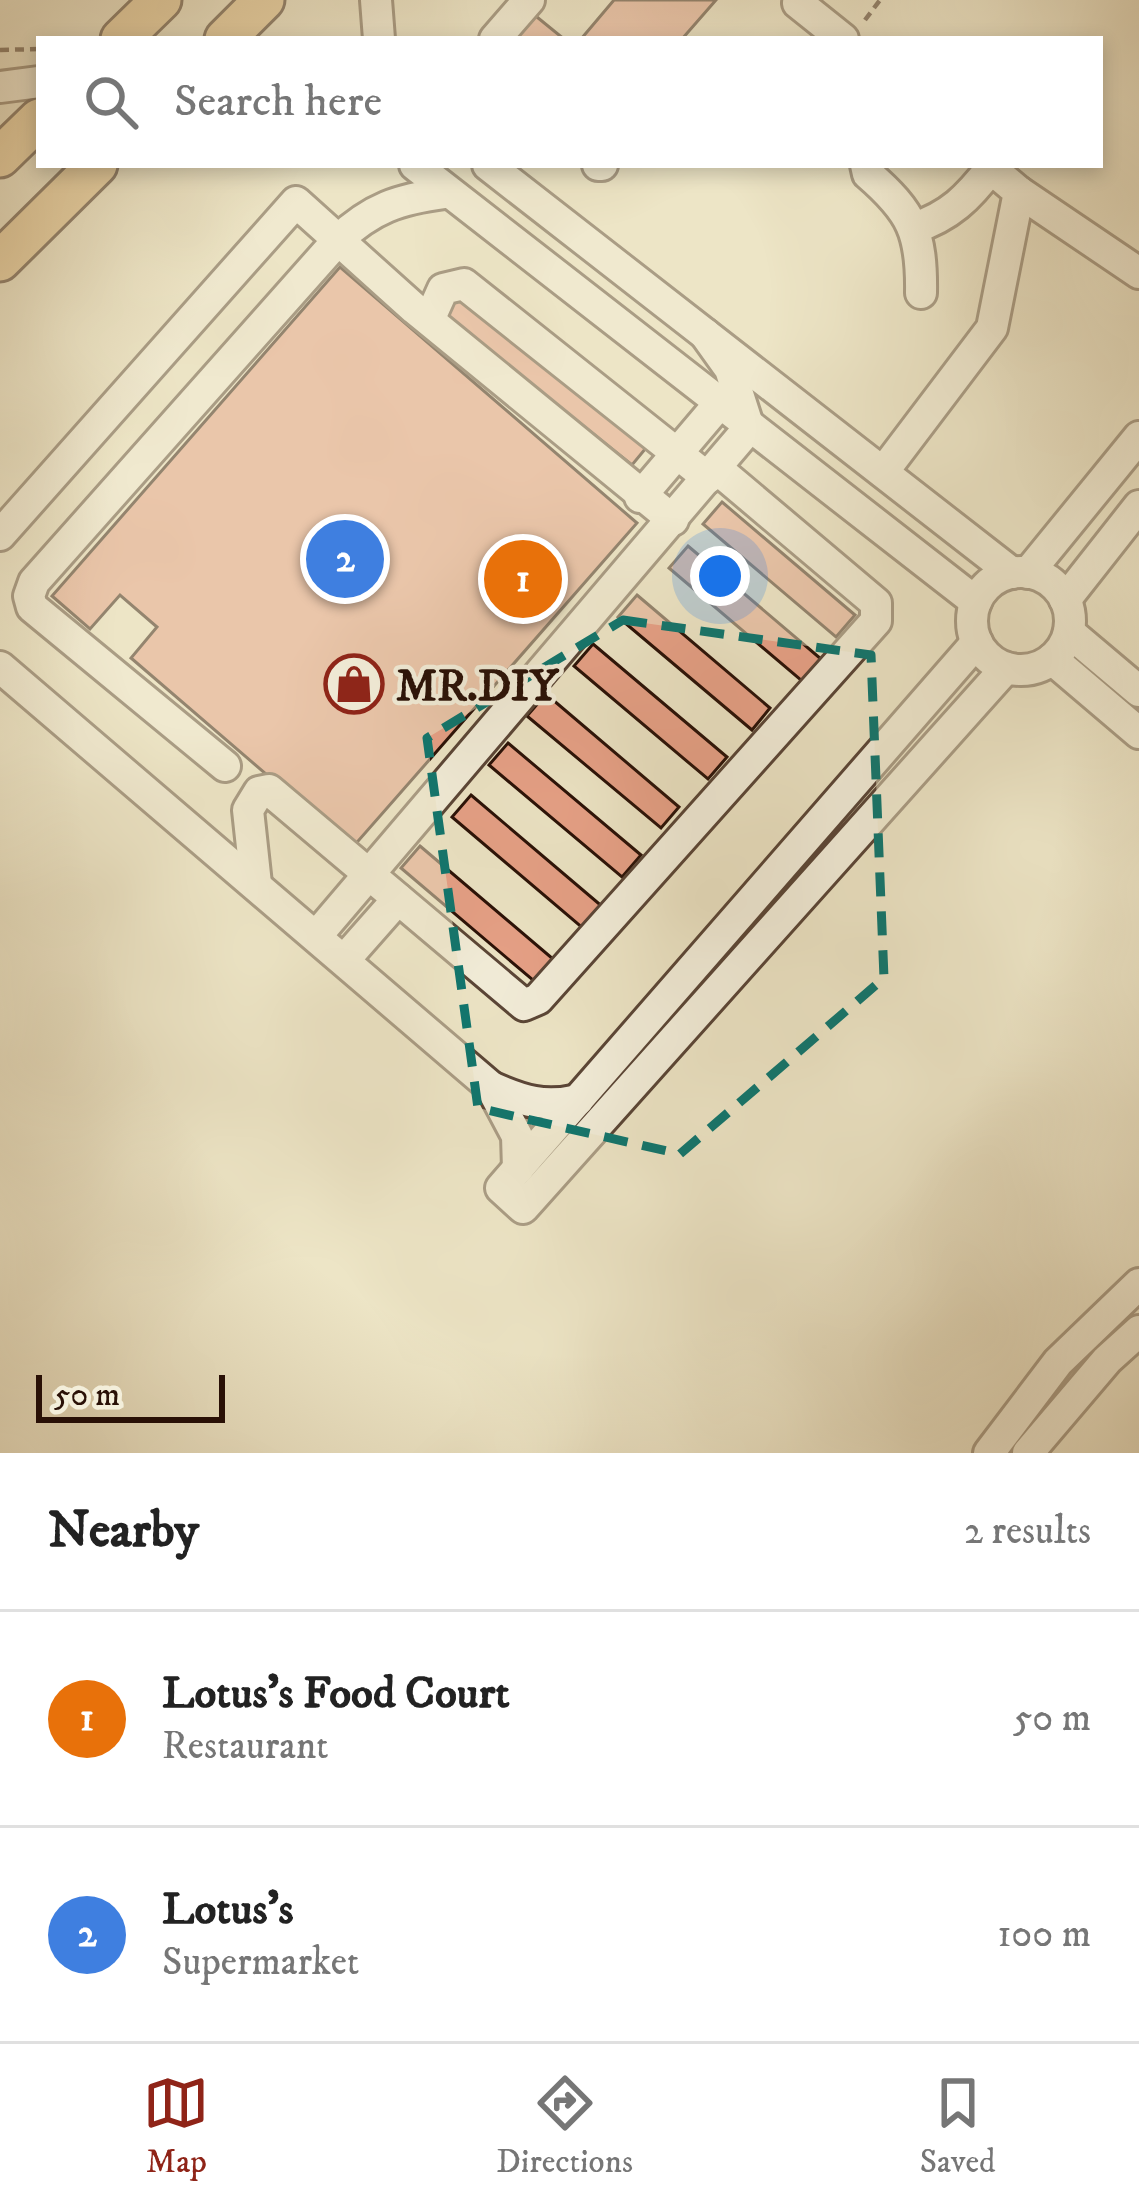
<!DOCTYPE html>
<style>
body{margin:0;font-family:"IM FELL DW Pica",serif;background:#f6f6f6;color:#222}
.scale{position:absolute;left:36px;bottom:30px;width:189px;box-sizing:border-box;padding-left:12px;border:6px solid #291006;border-top:0;font-size:33px;line-height:42px;white-space:nowrap;color:#291006;-webkit-text-stroke:9px #f3eeda;paint-order:stroke}
.you{position:absolute;left:720px;top:576px;width:42px;height:42px;margin:-30px;border:9px solid #fff;border-radius:50%;background:#1a73e8;box-shadow:0 0 0 18px #1a73e833}
.badge{display:grid;place-items:center;width:78px;height:78px;border-radius:50%;background:#8f2418;color:#fff;font-size:39px;font-weight:700}
.pin{position:absolute;translate:-50% -50%;border:6px solid #fff;box-shadow:0 3px 12px #0006}
.list{margin:0;padding:0;list-style:none}
h2{display:flex;justify-content:space-between;align-items:center;height:156px;margin:0;padding:0 48px;font-size:51px}
h2 small{font-size:39px;font-weight:400;color:#767676}
.list li{display:grid;grid-template-columns:78px 1fr auto;gap:36px;align-items:center;box-sizing:border-box;height:216px;padding:0 48px;border-top:3px solid #e0e0e0}
.list b{display:block;font-size:45px;white-space:nowrap}
.list p{margin:0;font-size:39px;white-space:nowrap;color:#767676}
.list em{font-size:39px;font-style:normal;color:#767676}
.icon{flex:none;width:66px;height:66px;fill:none;stroke:currentColor;stroke-width:2;stroke-linecap:round;stroke-linejoin:round}
.map{position:relative;flex:none;width:1139px;height:1453px;overflow:hidden}
.search{position:absolute;background:#fff;box-shadow:0 6px 18px #0003;left:36px;right:36px;top:36px;height:132px;display:flex;align-items:center;gap:30px;box-sizing:border-box;padding:0 42px;border-radius:0px;color:#767676;font-size:45px}
.sheet{height:588px;background:#fff}
nav{display:flex;justify-content:space-around;align-items:center;box-sizing:border-box;height:168px;border-top:3px solid #e0e0e0;background:#fff;font-size:33px;color:#767676}
nav a{display:grid;justify-items:center;gap:6px}
nav .on{color:#8f2418}
.map>svg:first-child{display:block}
.building{fill:#e7a187;stroke:#291006;stroke-width:3}
.lines{fill:none;stroke-linecap:round;stroke-linejoin:round}
.minor-casing{stroke:#5a4536;stroke-width:36}
.major-casing{stroke:#291006;stroke-width:45}
.path{stroke:#291006;stroke-width:4.5;stroke-dasharray:9 6;stroke-linecap:butt}
.minor{stroke:#f3eeda;stroke-width:30}
.major{stroke:#e6c283;stroke-width:39}
.marked{fill:none;stroke:#0f766e;stroke-width:9;stroke-dasharray:24 15;stroke-linejoin:round}
.labels{text-anchor:middle;stroke-width:9;stroke-linejoin:round;paint-order:stroke}
.poi-label{font-size:45px;font-weight:bold;fill:#291006;stroke:#f3eeda;text-anchor:start}
</style>
<div class="map">
<svg width="1139" height="1453" viewBox="0 0 1139 1453">
<rect width="100%" height="100%" fill="#ede5c6"/>
<filter id="stains"><feTurbulence type="fractalNoise" baseFrequency=".00167" numOctaves="4"/><feColorMatrix values="0 0 0 0 .2 0 0 0 0 .09 0 0 0 0 .02 0 0 0 .5 -.17"/></filter>
<radialGradient id="worn" r=".72"><stop offset=".6" stop-color="#630" stop-opacity="0"/><stop offset="1" stop-color="#630" stop-opacity=".3"/></radialGradient>
<g class="building">
<polygon points="614,0 716,0 682,39 581,39"/>
<polygon points="532,13 564,39 510,39"/>
<polygon points="340,267 637,523 352,848 131,658 157,627 120,595 90,629 52,596"/>
<polygon points="457,298 646,448 632,465 443,314"/>
<polygon points="722,502 855,615 836,637 703,524"/>
<polygon points="688,546 821,659 802,681 669,568"/>
<polygon points="637,595 770,708 752,730 618,617"/>
<polygon points="593,644 727,757 708,779 574,666"/>
<polygon points="546,694 679,807 661,828 527,716"/>
<polygon points="508,743 641,855 622,877 489,765"/>
<polygon points="471,795 604,908 585,930 452,817"/>
<polygon points="420,846 553,959 534,981 401,868"/>
</g>
<g class="lines">
<g class="minor-casing">
<g id="minor">
<polyline points="376,0 379,39"/>
<polyline points="798,3 843,39"/>
<polyline points="495,39 529,0"/>
<polyline points="0,87 39,82"/>
<polyline points="415,165 976,602"/>
<polyline points="488,165 1012,573"/>
<polyline points="598,165 602,165"/>
<path d="M866 165 868 174C912 212 922 233 921 293"/>
<polyline points="1019,192 1139,273"/>
<path d="M914 228C950 216 968 198 991 168"/>
<polyline points="430,318 443,289 464,284 708,478"/>
<polyline points="883,472 992,328 1019,192 987,165"/>
<polyline points="640,497 719,404"/>
<polyline points="0,535 296,202 415,309 673,520"/>
<circle cx="1021" cy="621" r="49"/>
<polyline points="1028,573 1139,437"/>
<polyline points="1065,600 1139,506"/>
<polyline points="1069,632 1139,691"/>
<polyline points="977,642 501,1188 523,1208 1006,668"/>
<polyline points="1052,659 1139,733"/>
<polyline points="0,667 491,1087 517,1136 518,1169"/>
<path d="M225 766 32 607 29 596 34 582 338 240C372 208 399 199 445 193"/>
<polyline points="256,884 248,810 259,792 269,790 524,1005 538,999 876,621 876,603 716,468"/>
<polyline points="318,934 749,428 730,369 705,334"/>
<polyline points="346,958 398,899"/>
<path d="M491 1087C523 1101 544 1108 578 1100"/>
<polyline points="989,1453 1058,1362 1139,1284"/>
<polyline points="1028,1453 1107,1360 1139,1331"/>
</g>
</g>
<g class="major-casing">
<g id="major">
<polyline points="121,39 161,0"/>
<polyline points="225,39 264,0"/>
<polyline points="0,157 39,119"/>
<polyline points="0,261 97,165"/>
</g>
</g>
<g class="path">
<polyline points="865,20 880,0"/>
<polyline points="0,50 39,49"/>
</g>
<use href="#minor" class="minor"/>
<use href="#major" class="major"/>
</g>
<path d="M0 0H1139V1453H0ZM623 620 871 655 884 978 680 1154 478 1108 427 738Z" fill="#ede5c6" fill-opacity=".55" fill-rule="evenodd"/>
<path class="marked" d="M623 620 871 655 884 978 680 1154 478 1108 427 738Z"/>
<defs>
<g id="shop-ring" transform="scale(3)"><circle r="9.5" fill="#f3eeda" stroke="#8f2418" stroke-width="1.5"/><path d="M-5-2.5h2.3a2.7 3.5 0 0 1 5.4 0H5L5.5 6h-11ZM-1.5-2.5h3a1.5 2.3 0 0 0-3 0Z" fill="#8f2418"/></g>
</defs>
<g fill-rule="evenodd">
<use href="#shop-ring" x="354" y="684"/>
</g>
<g class="labels">
<g class="poi-label">
<text x="396" y="700">MR.DIY</text>
</g>
</g>
<rect width="100%" height="100%" filter="url(#stains)"/>
<rect width="100%" height="100%" fill="url(#worn)"/>
</svg>
<div class="scale">50 m</div>
<div class="you"></div>
<div class="pin badge" style="left:523px;top:579px;background:#e8710a">1</div>
<div class="pin badge" style="left:345px;top:559px;background:#3f7fe0">2</div>
<div class="search"><svg class="icon" aria-label="search" viewBox="0 0 24 24"><circle cx="10" cy="10" r="6"/><path d="M15 15l6 6"/></svg>Search here</div>
</div>
<section class="sheet">
<h2>Nearby<small>2 results</small></h2>
<ul class="list">
<li><span class="badge" style="background:#e8710a">1</span><div><b>Lotus's Food Court</b><p>Restaurant</p></div><em>50 m</em></li>
<li><span class="badge" style="background:#3f7fe0">2</span><div><b>Lotus's</b><p>Supermarket</p></div><em>100 m</em></li>
</ul>
</section>
<nav>
<a class="on"><svg class="icon" aria-label="map" viewBox="0 0 24 24"><path d="M3 6l6-2 6 2 6-2v14l-6 2-6-2-6 2zM9 4v14M15 6v14"/></svg>Map</a>
<a><svg class="icon" aria-label="directions" viewBox="0 0 24 24"><path d="M12 3l9 9-9 9-9-9zM9 14v-3h6M13 9l2 2-2 2"/></svg>Directions</a>
<a><svg class="icon" aria-label="saved" viewBox="0 0 24 24"><path d="M7 4h10v16l-5-4-5 4z"/></svg>Saved</a>
</nav>
